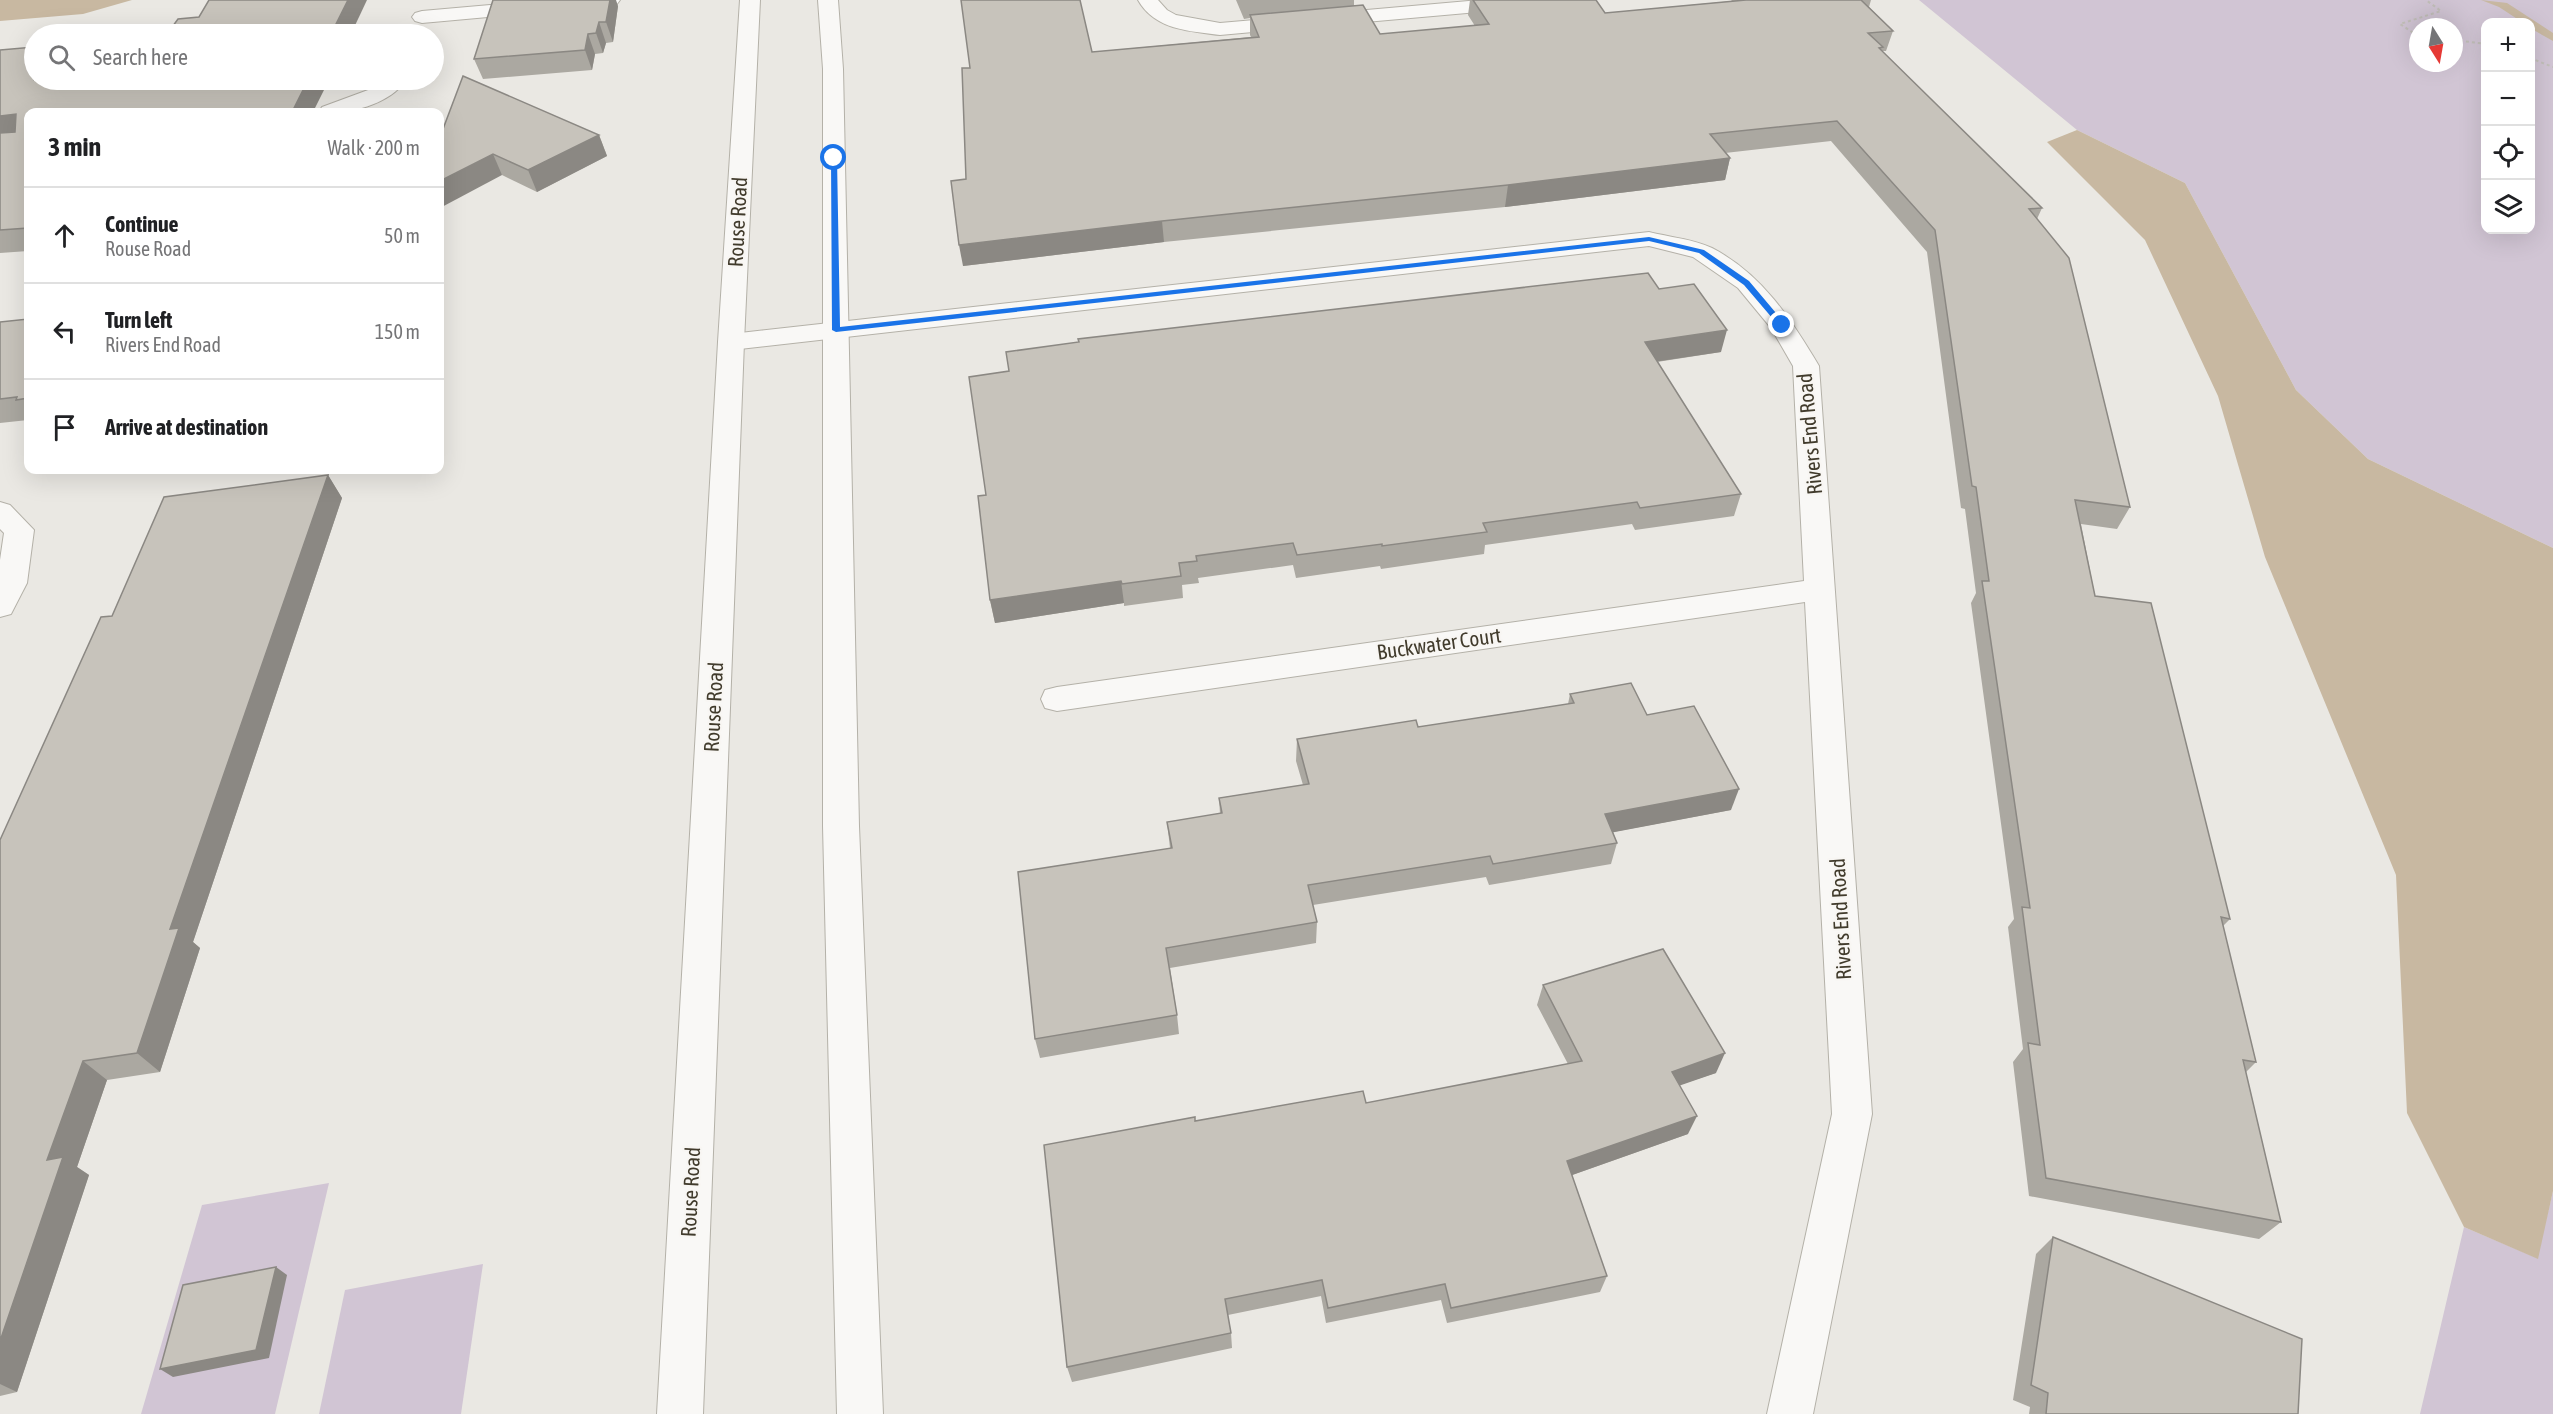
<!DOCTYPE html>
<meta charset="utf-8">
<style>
body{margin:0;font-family:"Asap Condensed",sans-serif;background:#f6f6f6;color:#202124}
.controls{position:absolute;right:18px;top:18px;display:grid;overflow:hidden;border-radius:12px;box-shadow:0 6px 24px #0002}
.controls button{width:54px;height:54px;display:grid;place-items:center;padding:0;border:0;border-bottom:2px solid #e0e0e0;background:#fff;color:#202124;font:30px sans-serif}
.compass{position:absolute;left:2409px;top:18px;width:54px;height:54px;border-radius:50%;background:#fff;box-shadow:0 6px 24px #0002;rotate:169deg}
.stop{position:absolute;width:18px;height:18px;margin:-14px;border:4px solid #1a73e8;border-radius:50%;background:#fff}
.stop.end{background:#1a73e8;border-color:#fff;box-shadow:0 2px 6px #0008}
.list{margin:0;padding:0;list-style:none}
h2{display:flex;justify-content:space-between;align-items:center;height:78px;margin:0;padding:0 24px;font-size:26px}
h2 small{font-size:20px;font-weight:400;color:#757577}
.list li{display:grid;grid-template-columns:39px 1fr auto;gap:18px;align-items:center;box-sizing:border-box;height:96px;padding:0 24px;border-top:2px solid #e0e0e0}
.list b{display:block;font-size:22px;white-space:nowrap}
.list p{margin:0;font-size:20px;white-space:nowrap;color:#757577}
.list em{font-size:20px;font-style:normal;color:#757577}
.icon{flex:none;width:33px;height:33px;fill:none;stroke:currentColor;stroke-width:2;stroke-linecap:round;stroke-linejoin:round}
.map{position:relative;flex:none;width:2553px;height:1414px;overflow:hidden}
.search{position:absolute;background:#fff;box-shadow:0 6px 24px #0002;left:24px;top:24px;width:420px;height:66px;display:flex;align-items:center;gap:15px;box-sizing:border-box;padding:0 21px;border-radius:33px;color:#757577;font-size:22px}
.panel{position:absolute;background:#fff;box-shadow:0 6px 24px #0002;left:24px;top:108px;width:420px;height:366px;border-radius:12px}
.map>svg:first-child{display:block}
.green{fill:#d1c5d4;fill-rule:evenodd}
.water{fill:#c8b8a1}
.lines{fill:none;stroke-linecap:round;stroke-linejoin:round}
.stream{fill:#c8b8a1;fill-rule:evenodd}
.minor-casing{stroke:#b4b1a8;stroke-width:2}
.tertiary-casing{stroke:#b4b1a8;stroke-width:2}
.path{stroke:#c2bfb9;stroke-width:2;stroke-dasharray:3 3;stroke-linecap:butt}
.minor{fill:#f9f8f6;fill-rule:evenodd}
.tertiary{fill:#f9f8f6;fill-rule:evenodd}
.wall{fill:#aba8a1}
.shaded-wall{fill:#8b8883}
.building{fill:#c7c3bb;stroke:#8b8883;stroke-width:1.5}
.route{fill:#1a73e8}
.labels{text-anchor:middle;stroke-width:4.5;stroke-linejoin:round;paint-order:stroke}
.street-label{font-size:21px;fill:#413b2c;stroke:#f8f6f3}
</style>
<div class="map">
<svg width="2553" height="1414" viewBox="0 0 2553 1414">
<rect width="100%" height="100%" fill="#eae8e3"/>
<g class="green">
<path d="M1919 0H2553V548L2368 459 2296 390 2185 183 2077 130ZM2486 22H2530V230H2486ZM2418 27H2454V63H2418Z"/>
<polygon points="329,1183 275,1414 141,1414 202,1205"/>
<polygon points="2553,1191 2553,1414 2420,1414 2464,1227 2537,1258"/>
<polygon points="483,1264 461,1414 319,1414 345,1290"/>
</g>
<g class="water">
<polygon points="0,0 132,0 83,14 0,21"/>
<polygon points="2077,130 2185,183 2296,390 2368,459 2553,548 2553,1191 2538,1259 2464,1227 2407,1113 2396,875 2265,557 2218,396 2145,240 2047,142"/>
</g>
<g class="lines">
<polygon class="stream" points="2481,0 2507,3 2553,33 2553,41 2530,28 2530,22 2522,22 2499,7"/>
<g class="minor-casing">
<g id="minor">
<polygon points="546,0 620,0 617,4 610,6 422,23 415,21 412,17 415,13 422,11"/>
<path d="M1138 0H1158L1167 10 1176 15 1220 23 1480 0H1555L1552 4 1545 6 1220 35C1189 31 1155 30 1138 0Z"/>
<path d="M385 80H406C389 105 348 115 319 112L322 107 379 86Z"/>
<path d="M1649 232C1668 237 1694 239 1712 248 1762 274 1791 319 1819 366L1872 1114 1813 1414H1767L1832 1114 1805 602 1057 711 1045 708 1041 699 1045 690 1057 687 1804 581 1793 366 1771 328 1738 288 1693 257 1649 246 731 350 722 348 718 342 722 336 731 334Z"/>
<polygon points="0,502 10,505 34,530 27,583 11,614 0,617 0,560 4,533 0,529"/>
</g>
</g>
<g class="tertiary-casing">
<g id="tertiary">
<polygon points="740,0 760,0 744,342 703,1414 657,1414 718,342"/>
<polygon points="818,0 838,0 843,69 859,826 883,1414 837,1414 823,826 823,69"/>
</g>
</g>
<g class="path">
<polyline points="2418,36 2400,24 2441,11 2426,0"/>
<polyline points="2454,40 2486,44"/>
<polyline points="2530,58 2553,67"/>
</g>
<use href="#minor" class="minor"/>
<use href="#tertiary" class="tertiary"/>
</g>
<g class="wall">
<polygon points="1236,0 1354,0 1354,5 1380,34 1475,26 1468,15 1470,0 1596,0 1605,13 1732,1 1731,0 1871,0 1869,7 1893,31 1886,51 1882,51 2042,208 2037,219 2130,507 2117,529 2081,524 2095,596 2230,919 2223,926 2256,1062 2246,1072 2281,1222 2259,1239 2029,1196 2013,1062 2023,1049 2008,927 2014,919 1971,603 1976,593 1965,509 1961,508 1927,252 1831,141 1725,153 1730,158 1725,180 1505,207 1164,242 963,266 966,179 1092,52 1251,37 1250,35 1250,18 1244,19"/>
<polygon points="618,6 613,42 606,43 603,53 595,54 592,70 483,79 474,59"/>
<polygon points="0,50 28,112 28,251 0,253"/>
<polygon points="599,135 607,156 537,192 502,175 440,137"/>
<polygon points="1659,289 1721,352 1657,362 1741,494 1734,516 1635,530 1632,524 1485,545 1484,554 1381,569 1380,566 1296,578 1293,565 1198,578 1199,583 1182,585 1183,598 1124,606 1124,603 995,623 990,600 986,495 1009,371"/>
<polygon points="28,319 28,420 0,423 0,322"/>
<polygon points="328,475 342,498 193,942 200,948 160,1072 107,1080 77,1167 89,1175 17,1392 0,1396 0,840 112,616"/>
<polygon points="1570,694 1647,715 1731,810 1613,832 1617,843 1611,864 1489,885 1486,877 1313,905 1317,922 1316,943 1170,968 1177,1015 1179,1034 1040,1058 1035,1039 1170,848 1167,822 1220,814 1219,798 1303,785 1296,761 1297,739 1418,727 1568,704"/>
<polygon points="1543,985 1716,1073 1679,1085 1688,1134 1572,1175 1607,1276 1600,1292 1447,1323 1441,1300 1326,1323 1321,1296 1228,1315 1231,1333 1232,1348 1072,1382 1067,1367 1195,1121 1366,1103 1568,1064 1537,1005"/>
<polygon points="2053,1237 2298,1414 2029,1414 2030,1407 2013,1400 2036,1254"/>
</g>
<g class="shaded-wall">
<polygon points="348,0 367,0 351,34 331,34"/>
<polygon points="610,0 616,0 618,6 613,42 606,22"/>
<polygon points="599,22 606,43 603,53 596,33"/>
<polygon points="588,34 595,54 592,70 585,50"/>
<polygon points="308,80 329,80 313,112 292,112"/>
<polygon points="16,114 28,134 0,138 0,116"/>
<polygon points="599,135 607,156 537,192 528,170"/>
<polygon points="493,154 502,175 440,208 440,181"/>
<polygon points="1730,158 1725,180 1505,207 1508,185"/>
<polygon points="1162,221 1164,242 963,266 959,245"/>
<polygon points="1727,330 1721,352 1640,364 1645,342"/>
<polygon points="328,475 342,498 193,942 200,948 160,1072 137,1053 170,929"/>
<polygon points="1121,581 1124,603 995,623 990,600"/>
<polygon points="1739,789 1731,810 1599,835 1605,814"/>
<polygon points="1725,1053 1716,1073 1664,1091 1672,1072"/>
<polygon points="83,1061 107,1080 77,1167 89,1175 17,1392 0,1384 0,1341 47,1160"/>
<polygon points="1697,1116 1688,1134 1561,1179 1567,1161"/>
<polygon points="276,1267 287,1275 269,1358 173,1377 160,1369"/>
</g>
<g class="building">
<polygon points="209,0 348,0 331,34 116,34 170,30 178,19 199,17"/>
<polygon points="493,0 610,0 606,22 599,22 596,33 588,34 585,50 474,59"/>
<polygon points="961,0 1080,0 1092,52 1259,37 1250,15 1363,5 1380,34 1489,24 1473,0 1596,0 1605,13 1746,0 1861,0 1893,31 1868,33 1883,47 1879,48 2042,208 2029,209 2069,258 2130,507 2075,500 2095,596 2151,603 2230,919 2221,917 2256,1062 2243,1060 2281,1222 2046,1178 2028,1043 2040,1045 2022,907 2030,908 1982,581 1989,581 1976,487 1972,486 1935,230 1837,121 1710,134 1730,158 1508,185 1162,221 959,245 951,181 966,179 962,68 970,68"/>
<polygon points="34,47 34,80 308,80 292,112 28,112 28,228 0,230 0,133 15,132 16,114 0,116 0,50"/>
<polygon points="463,76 599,135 528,170 493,154 440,181 440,137"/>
<polygon points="1648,273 1659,289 1694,284 1727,330 1645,342 1741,494 1640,508 1637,502 1483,523 1487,532 1382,546 1382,544 1297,555 1293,543 1196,556 1197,561 1179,563 1181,576 1122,584 1121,581 990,600 978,496 986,495 969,377 1009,371 1006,352 1079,342 1078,339"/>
<polygon points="28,319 28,398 16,400 17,397 0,399 0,322"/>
<polygon points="328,475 170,929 179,928 137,1053 83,1061 47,1160 63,1157 0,1341 0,840 101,617 112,616 164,497"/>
<polygon points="1631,683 1647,715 1694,706 1739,789 1605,814 1617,843 1493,864 1490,856 1308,885 1317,922 1166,948 1177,1015 1035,1039 1018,872 1172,848 1167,822 1222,813 1219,798 1309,784 1297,739 1416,720 1418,727 1574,703 1570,694"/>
<polygon points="1663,949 1725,1053 1672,1072 1697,1116 1567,1161 1607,1276 1451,1308 1445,1284 1328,1308 1322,1280 1225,1299 1231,1333 1067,1367 1044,1145 1195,1117 1195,1121 1363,1091 1366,1103 1582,1061 1543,985"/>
<polygon points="2053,1237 2302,1339 2298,1414 2046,1414 2048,1393 2031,1385"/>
<polygon points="276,1267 256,1350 160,1369 183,1285"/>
</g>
<polygon class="route" points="834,156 837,158 840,327 1649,237 1704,250 1749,281 1786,325 1779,326 1744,285 1699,253 1649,241 836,332 832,330 831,158"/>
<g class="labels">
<g class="street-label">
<text transform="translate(738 222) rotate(-87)" y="7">Rouse Road</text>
<text transform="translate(1810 434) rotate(-95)" y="7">Rivers End Road</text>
<text transform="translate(1439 644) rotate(-8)" y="7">Buckwater Court</text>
<text transform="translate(714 707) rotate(-87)" y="7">Rouse Road</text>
<text transform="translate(1841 919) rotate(-93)" y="7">Rivers End Road</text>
<text transform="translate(691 1192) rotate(-87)" y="7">Rouse Road</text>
</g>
</g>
</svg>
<div class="controls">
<button>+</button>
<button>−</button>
<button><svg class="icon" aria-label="locate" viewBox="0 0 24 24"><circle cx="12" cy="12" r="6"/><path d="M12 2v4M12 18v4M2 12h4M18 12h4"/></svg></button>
<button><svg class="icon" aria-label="layers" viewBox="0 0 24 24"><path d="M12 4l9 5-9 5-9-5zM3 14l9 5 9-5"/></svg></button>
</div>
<svg class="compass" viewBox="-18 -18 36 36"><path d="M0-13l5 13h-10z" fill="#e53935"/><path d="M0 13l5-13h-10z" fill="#757577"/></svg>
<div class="stop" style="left:834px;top:158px"></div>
<div class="stop end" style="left:1782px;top:325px"></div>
<div class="search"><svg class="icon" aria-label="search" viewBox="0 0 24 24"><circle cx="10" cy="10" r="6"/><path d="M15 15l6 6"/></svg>Search here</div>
<section class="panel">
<h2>3 min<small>Walk · 200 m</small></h2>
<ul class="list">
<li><svg class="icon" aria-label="ahead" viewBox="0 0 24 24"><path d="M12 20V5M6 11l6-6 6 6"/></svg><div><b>Continue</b><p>Rouse Road</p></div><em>50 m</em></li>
<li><svg class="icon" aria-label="left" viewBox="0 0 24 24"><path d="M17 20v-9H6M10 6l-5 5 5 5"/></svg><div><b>Turn left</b><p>Rivers End Road</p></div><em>150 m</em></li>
<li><svg class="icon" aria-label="arrive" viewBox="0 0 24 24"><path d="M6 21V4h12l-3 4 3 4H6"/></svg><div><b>Arrive at destination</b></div></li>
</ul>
</section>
</div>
